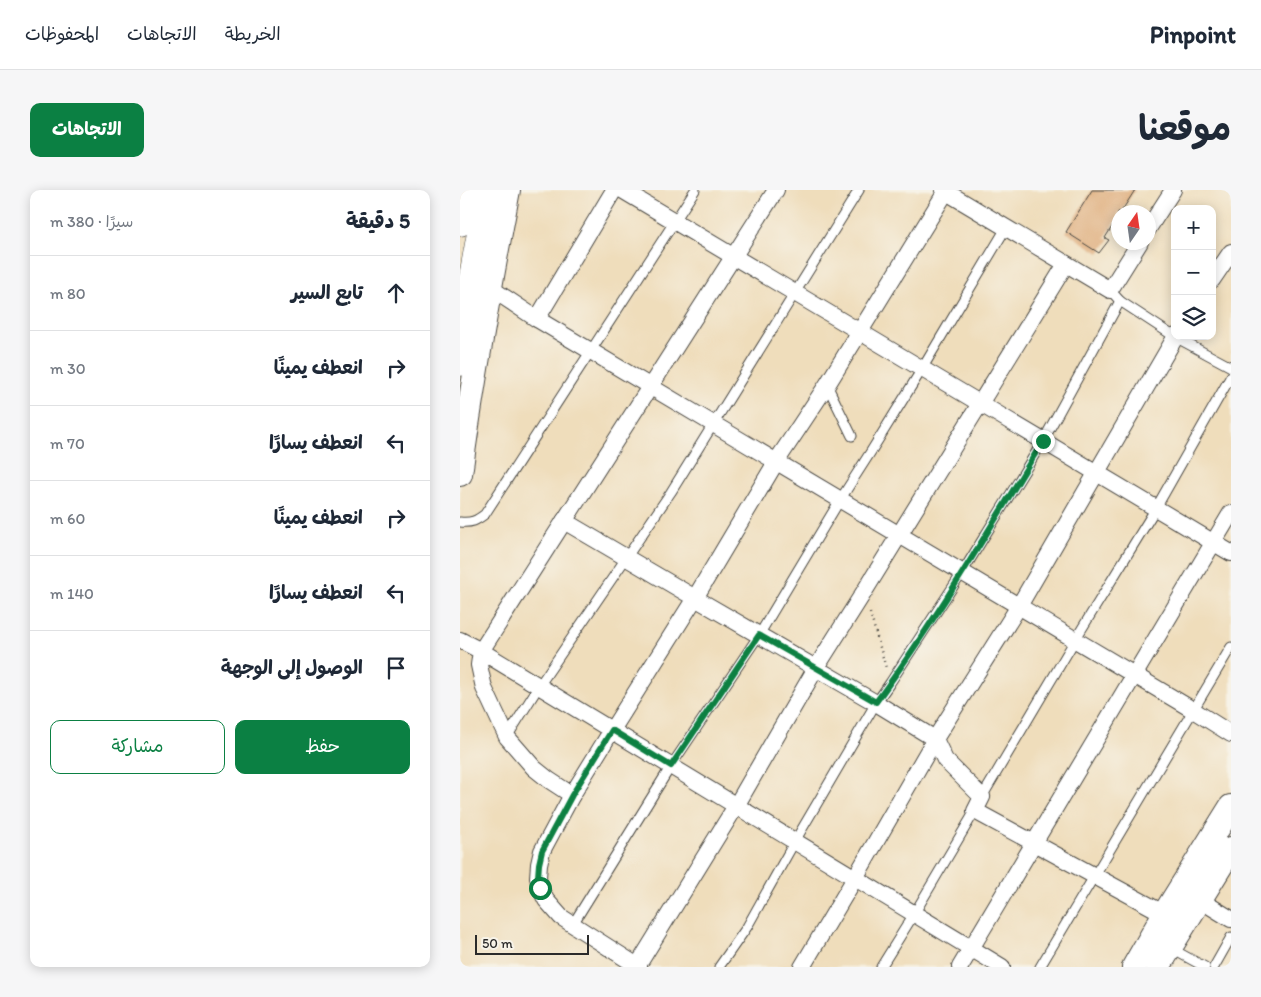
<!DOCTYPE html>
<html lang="ar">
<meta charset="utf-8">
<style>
body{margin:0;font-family:Itim,"Playpen Sans Arabic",sans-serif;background:#f6f6f7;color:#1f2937;direction:rtl}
.controls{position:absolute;right:15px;top:15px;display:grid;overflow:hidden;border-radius:10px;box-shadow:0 2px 12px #0003}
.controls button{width:45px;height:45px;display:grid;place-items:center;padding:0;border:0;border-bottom:1px solid #e0e1e3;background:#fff;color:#1f2937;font:25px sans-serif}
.compass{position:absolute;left:651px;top:15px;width:45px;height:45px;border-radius:50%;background:#fff;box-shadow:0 2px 12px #0003;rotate:13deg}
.scale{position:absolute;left:15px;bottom:12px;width:114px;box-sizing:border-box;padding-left:5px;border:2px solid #2b2b2b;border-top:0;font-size:14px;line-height:18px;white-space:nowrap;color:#2b2b2b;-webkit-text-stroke:4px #f7f3e8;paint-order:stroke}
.stop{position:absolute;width:15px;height:15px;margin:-11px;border:4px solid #0b8043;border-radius:50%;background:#fff}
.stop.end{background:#0b8043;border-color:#fff;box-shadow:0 1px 5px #0008}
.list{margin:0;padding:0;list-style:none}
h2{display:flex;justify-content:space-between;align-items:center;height:65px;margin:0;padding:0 20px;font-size:21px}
h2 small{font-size:16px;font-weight:400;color:#747a83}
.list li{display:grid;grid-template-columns:32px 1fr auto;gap:15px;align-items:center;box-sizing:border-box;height:75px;padding:0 20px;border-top:1px solid #e0e1e3}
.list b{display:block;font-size:19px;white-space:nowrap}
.list em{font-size:16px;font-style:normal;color:#747a83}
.actions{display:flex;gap:10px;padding:15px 20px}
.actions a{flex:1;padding:11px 0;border:1px solid #0b8043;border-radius:10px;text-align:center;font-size:18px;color:#0b8043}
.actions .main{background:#0b8043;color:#fff}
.icon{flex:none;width:28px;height:28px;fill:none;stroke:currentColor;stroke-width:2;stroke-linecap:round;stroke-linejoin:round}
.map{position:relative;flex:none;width:771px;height:777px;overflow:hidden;direction:ltr;border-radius:10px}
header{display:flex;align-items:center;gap:30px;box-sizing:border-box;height:70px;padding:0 25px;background:#fff;border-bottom:1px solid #e0e1e3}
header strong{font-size:24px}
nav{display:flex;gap:28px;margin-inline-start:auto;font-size:18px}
.intro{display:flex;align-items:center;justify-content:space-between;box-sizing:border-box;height:120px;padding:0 30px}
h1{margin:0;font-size:35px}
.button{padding:12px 22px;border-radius:10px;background:#0b8043;color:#fff;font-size:18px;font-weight:700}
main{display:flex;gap:30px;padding:0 30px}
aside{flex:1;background:#fff;border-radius:10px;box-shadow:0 2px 12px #0003}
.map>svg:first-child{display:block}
.building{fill:#dba36c}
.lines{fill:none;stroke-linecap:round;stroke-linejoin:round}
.lane-casing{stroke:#484641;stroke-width:11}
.street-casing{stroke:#484641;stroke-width:18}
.secondary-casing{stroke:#484641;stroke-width:26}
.highway-casing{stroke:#484641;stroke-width:29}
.path{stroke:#484641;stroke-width:2.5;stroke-dasharray:1 4;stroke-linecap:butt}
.lane{stroke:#fff;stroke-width:9}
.street{stroke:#fff;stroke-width:16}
.secondary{stroke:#fff;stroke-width:24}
.highway{stroke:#fff;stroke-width:28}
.route{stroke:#0b8043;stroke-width:6}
</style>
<header>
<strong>Pinpoint</strong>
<nav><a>الخريطة</a><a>الاتجاهات</a><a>المحفوظات</a></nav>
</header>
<div class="intro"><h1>موقعنا</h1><a class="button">الاتجاهات</a></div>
<main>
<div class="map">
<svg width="771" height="777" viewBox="0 0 771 777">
<rect width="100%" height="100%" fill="#f7f3e8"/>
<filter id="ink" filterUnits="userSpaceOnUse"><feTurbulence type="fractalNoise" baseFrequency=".02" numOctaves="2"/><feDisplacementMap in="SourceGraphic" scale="10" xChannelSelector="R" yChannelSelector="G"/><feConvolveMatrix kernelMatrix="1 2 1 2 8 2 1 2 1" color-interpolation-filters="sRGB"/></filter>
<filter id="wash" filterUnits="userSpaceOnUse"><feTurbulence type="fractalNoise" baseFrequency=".0096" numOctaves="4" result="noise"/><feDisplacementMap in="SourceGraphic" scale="20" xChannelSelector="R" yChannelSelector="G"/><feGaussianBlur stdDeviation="1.12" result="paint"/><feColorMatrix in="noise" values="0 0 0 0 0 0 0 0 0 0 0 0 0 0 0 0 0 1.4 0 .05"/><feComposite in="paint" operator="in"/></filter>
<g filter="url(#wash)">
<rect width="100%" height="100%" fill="#efddbb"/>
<g id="blocks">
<polygon class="building" points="632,0 675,0 661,22 658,22 658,27 645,48 649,50 639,63 606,42"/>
</g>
</g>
<g filter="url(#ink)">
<use href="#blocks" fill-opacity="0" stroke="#484641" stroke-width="1"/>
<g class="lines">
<g class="lane-casing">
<g id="lane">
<polyline points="650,100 660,111 715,147 771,177"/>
<polyline points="367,195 392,246"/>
<path d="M0 332C12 333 16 331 25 324L235 0"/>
<polyline points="47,547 79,496 211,302 399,0"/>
<polyline points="522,607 615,450 696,318 771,186"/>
<polyline points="113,734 211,576 299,445 380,310 410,263 462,179 546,38"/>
<polyline points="710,758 745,777"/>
<polyline points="259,777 287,737 335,651 416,513 430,493 502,383 583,251 660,111"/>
<polyline points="421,777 454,724 515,621"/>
<polyline points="580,777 771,457"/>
<polyline points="754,777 771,747"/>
</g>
</g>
<g class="street-casing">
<g id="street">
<polyline points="162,0 771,363"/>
<polyline points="316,0 21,461 542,777"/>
<polyline points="483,0 650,100 680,52"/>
<polyline points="688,39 713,0"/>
<polyline points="752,90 771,62"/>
<polyline points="29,97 77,129 733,520 771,544"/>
<polyline points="77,129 154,0"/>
<polyline points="104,331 235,408 416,513 475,549 485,570 522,607 515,621 714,729"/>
<polyline points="0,450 21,461 19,475 24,498 47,547 74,578 89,590 112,605"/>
<polyline points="740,710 771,729"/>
<polyline points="178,775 276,616 356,478 404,402 606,74"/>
<polyline points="179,777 101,727 86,710 80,698 78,687 79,674 82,661 112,605 152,540 235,408 316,272 367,195 487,0"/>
<polyline points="342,777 395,688 475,549 559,416 716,146"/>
<polyline points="500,777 771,323"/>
</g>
</g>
<g class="secondary-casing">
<g id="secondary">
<path d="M0 284C13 189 30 94 48 0"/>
<polyline points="674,777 705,723 771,617"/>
<polyline points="698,777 771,659"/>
</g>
</g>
<g class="highway-casing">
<g id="highway">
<polyline points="0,32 6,0"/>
<polyline points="0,172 13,87 29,0"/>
</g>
</g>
<polyline class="path" points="410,423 426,478"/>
<use href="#lane" class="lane"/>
<use href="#street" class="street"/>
<use href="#secondary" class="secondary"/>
<use href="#highway" class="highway"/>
</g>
</g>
<g class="lines" filter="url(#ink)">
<path class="route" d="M80 698 78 687 79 674 82 661 112 605 152 540 211 576 299 445 416 512C477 429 529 339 583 251"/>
</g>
</svg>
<div class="controls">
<button>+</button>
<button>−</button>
<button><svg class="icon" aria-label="layers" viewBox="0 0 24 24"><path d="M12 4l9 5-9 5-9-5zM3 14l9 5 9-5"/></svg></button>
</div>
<svg class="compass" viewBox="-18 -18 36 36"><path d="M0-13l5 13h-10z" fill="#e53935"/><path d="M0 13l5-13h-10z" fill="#747a83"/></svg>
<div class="scale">50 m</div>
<div class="stop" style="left:80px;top:698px"></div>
<div class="stop end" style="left:583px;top:251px"></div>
</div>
<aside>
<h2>5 دقيقة<small>سيرًا · 380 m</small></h2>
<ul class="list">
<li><svg class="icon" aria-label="ahead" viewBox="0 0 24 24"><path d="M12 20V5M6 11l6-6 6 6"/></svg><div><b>تابع السير</b></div><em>80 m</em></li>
<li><svg class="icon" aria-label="right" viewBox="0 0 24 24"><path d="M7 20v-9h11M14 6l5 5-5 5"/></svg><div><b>انعطف يمينًا</b></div><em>30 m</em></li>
<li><svg class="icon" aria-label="left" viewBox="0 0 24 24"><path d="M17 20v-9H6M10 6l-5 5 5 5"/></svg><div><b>انعطف يسارًا</b></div><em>70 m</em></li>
<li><svg class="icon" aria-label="right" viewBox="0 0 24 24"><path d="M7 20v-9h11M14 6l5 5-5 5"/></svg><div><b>انعطف يمينًا</b></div><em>60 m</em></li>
<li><svg class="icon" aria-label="left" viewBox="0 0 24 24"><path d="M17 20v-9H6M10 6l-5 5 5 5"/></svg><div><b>انعطف يسارًا</b></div><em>140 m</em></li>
<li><svg class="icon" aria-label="arrive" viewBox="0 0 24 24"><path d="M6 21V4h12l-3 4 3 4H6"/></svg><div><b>الوصول إلى الوجهة</b></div></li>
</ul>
<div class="actions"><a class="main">حفظ</a><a>مشاركة</a></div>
</aside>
</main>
